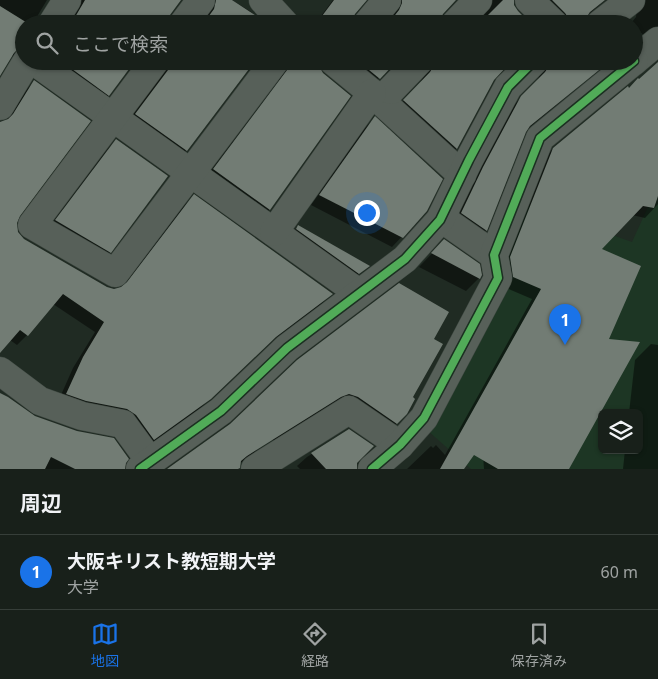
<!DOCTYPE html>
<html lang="ja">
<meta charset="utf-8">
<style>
body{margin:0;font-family:"Noto Sans","Noto Sans JP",sans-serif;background:#252d27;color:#f1f3f6}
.controls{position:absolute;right:15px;bottom:15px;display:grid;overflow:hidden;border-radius:8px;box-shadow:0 1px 4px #0004}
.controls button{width:45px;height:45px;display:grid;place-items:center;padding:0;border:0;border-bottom:1px solid #363e39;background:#18201a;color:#f1f3f6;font:25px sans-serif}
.you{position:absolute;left:366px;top:212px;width:18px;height:18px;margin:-12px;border:4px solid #fff;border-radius:50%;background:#1a73e8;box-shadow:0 0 0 8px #1a73e833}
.badge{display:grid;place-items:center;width:32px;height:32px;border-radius:50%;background:#1a73e8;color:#fff;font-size:16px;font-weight:700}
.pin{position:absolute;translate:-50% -41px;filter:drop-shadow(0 1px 2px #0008)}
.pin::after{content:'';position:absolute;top:26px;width:18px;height:15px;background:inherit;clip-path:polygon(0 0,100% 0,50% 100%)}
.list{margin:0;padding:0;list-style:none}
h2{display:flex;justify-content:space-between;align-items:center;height:65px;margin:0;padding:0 20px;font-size:21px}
h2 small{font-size:16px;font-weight:400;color:#9fa3a2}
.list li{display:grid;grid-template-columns:32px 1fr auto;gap:15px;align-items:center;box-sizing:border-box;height:75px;padding:0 20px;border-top:1px solid #363e39}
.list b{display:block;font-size:19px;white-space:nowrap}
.list p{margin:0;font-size:16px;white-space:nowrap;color:#9fa3a2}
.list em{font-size:16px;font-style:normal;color:#9fa3a2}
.icon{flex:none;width:28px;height:28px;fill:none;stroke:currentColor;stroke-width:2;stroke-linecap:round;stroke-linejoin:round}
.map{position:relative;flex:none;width:658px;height:469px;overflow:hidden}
.search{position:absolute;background:#18201a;box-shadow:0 1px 4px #0004;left:15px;right:15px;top:15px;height:55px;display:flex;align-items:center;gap:12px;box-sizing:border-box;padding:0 18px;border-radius:28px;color:#9fa3a2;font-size:19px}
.sheet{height:140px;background:#18201a}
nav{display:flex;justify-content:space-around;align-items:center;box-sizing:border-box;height:70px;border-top:1px solid #363e39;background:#18201a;font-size:14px;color:#9fa3a2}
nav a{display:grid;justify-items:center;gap:2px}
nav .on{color:#1a73e8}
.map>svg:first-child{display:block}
.built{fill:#1d3624;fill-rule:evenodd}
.shadow{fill:#0007}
.building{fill:#727c74}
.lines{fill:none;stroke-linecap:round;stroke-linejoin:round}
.minor-casing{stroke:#3c463f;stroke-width:29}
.minor{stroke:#576059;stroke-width:28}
.cycleway-casing{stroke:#1b3021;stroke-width:11}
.cycleway{stroke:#51ab58;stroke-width:8}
</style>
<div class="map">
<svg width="658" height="469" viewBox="0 0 658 469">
<rect width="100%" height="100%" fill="#202b23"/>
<path class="built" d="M658 185V469H471L427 430 509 277V247L524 204 632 242ZM602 413H639V450H602Z"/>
<g class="shadow">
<polygon points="0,0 47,0 38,15 35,24 24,24 24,55 16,55 10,57 0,73"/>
<polygon points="68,0 180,0 169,14 167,24 68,24"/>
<polygon points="202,0 232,0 251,12 262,24 202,24 207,13"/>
<polygon points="333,0 365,0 354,13 351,24 315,24"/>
<polygon points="388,0 455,0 443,12 439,20 439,24 387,24 393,14"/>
<polygon points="480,0 513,0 513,5 517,12 479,22 483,15 483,6"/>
<polygon points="531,0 605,0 585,17 584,24 556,24"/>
<polygon points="633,0 658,0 658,39 644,36 632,22 636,17 637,8"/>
<polygon points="37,61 134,61 109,95 98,105"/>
<polygon points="156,61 254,61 186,150 176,160 126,124 158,81 161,73"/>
<polygon points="276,61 317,61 317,67 322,74 349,96 269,210 259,220 204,180 278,82 281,74"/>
<polygon points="336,61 395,61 369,88"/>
<polygon points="421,61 510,61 496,75 456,149 446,158 394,111 420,83 424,76 424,67"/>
<polygon points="536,61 607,61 597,71 525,131 486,230 476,240 452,223 511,108 535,84 539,77 539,67"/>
<polygon points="658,63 658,204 645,218 632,215 599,249 608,340 638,343 568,469 484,469 482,441 463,469 407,469 431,446 433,448 436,445 445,455 532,299 504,287 501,268 543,159 554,148 628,89"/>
<polygon points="34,82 18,215 15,223 17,232 23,240 107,288 114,290 122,288 184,206 194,196 331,294 321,304 266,345 199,409 143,449 57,404 73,368 95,332 53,304 27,335 17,345 10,340 0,351 0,123 6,121 24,92"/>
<polygon points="375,118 426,211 392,247 311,205 365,128"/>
<polygon points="116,140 110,252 100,261 47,230 107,150"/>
<polygon points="298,227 368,266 350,281 290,235"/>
<polygon points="444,241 479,278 466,291 419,267"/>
<polygon points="432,340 397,423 387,433 348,407 274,441 246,411"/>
<polygon points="651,344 658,345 658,469 623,469 625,450 639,450 639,413 629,413 635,360"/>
<polygon points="0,394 34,417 124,463 123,469 0,469"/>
<polygon points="231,425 260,446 251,456 240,463 238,469 169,469"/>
<polygon points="349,430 356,464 356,469 300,469 297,466 307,457"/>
</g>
<g class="building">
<polygon points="85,0 181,0 170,15 168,24 71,24"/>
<polygon points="216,0 232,0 258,17 264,24 203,24 214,9"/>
<polygon points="334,0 367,0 355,14 352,21 352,24 316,24"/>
<polygon points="402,0 456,0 443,14 440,20 440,24 388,24 399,10 402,3"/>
<polygon points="503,0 514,0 514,5 518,11 531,24 477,24 482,19 483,20"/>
<polygon points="552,0 605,0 590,12 586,18 585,24 569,24 569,19 565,13"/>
<polygon points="0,6 29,24 24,24 24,46 19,48 14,53 0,76"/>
<polygon points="61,61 135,61 109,96"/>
<polygon points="170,61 255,61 187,151 135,114 168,70"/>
<polygon points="290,61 314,61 318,64 323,73 351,96 270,210 213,169 287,70"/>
<polygon points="358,61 397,61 380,79"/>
<polygon points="434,61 512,61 494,80 457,149 403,100 430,72 434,65"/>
<polygon points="549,61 609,62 530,126 526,132 487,231 461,213 483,167 521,96 545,72 549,66"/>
<polygon points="658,62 658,196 654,208 643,206 602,249 641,266 609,339 640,342 569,469 498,469 474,455 464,469 440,469 541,289 513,277 510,257 553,148 628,86 629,88 638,78 639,79"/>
<polygon points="34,80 91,121 20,216 17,223 18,232 24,239 107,287 114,289 121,287 127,282 194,194 333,294 276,337 211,399 154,440 136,415 127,409 86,401 66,394 83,357 104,322 63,294 28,336 20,330 0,353 0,122 8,119 13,114"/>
<polygon points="375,116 443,179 427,211 403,238 319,195"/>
<polygon points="116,139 168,176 111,253 55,220"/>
<polygon points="298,225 370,266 359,274 296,229"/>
<polygon points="444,239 480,264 482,275 480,279 431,253"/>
<polygon points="399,283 449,312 434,339 443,344 413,397 415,399 407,414 397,424 358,397 349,394 341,397 247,456 241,461 240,468 238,469 167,469 230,424 297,360"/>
<polygon points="0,393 8,397 35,416 77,431 114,438 129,459 126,463 125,469 75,469 51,457 45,469 0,469"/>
<polygon points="349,429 374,446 357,463 357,469 326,469 311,453"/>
</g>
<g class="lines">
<g class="minor-casing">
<g id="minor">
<polyline points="263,0 285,24"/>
<polyline points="529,0 554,24"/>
<polyline points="52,24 67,0"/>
<polyline points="183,24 201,0"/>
<polyline points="367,24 387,0"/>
<polyline points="455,24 478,0"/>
<polyline points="600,24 631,0"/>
<polyline points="34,61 359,293"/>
<polyline points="155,61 32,225 115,273 275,61"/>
<polyline points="333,61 372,93 462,175"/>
<polyline points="634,61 658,41"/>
<polyline points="391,90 419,61"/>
<polyline points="0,106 27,61"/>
<polyline points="441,218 494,255"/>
<polyline points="274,232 372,93"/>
<polyline points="0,371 40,401 82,416 123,424 150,461"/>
<polyline points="140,469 221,411 287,348 405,259 440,220 469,160 508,87 534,61"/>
<polyline points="255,469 349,410 400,445"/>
<polyline points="372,469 400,445 424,418 498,278 494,255 540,138 634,61"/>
</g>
</g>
<use href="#minor" class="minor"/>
<g class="cycleway-casing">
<g id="cycleway">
<polyline points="140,469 221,411 287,348 405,259 440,220 469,160 508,87 534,61"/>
<polyline points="372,469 400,445 424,418 498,278 494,255 540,138 634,61"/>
</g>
</g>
<use href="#cycleway" class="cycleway"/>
</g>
</svg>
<div class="controls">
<button><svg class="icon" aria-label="layers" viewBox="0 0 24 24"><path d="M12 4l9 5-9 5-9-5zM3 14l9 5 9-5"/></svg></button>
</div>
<div class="you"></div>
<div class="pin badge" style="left:565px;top:345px">1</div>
<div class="search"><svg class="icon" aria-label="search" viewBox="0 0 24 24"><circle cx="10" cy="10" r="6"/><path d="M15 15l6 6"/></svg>ここで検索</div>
</div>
<section class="sheet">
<h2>周辺<small></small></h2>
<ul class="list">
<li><span class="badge">1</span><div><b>大阪キリスト教短期大学</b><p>大学</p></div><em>60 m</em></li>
</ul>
</section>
<nav>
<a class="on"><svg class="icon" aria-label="map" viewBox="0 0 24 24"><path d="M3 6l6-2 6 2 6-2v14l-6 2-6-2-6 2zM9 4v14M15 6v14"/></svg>地図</a>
<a><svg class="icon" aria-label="directions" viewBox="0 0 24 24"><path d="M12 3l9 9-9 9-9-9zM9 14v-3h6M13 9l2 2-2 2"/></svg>経路</a>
<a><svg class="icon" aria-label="saved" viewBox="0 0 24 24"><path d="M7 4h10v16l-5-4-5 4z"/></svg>保存済み</a>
</nav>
